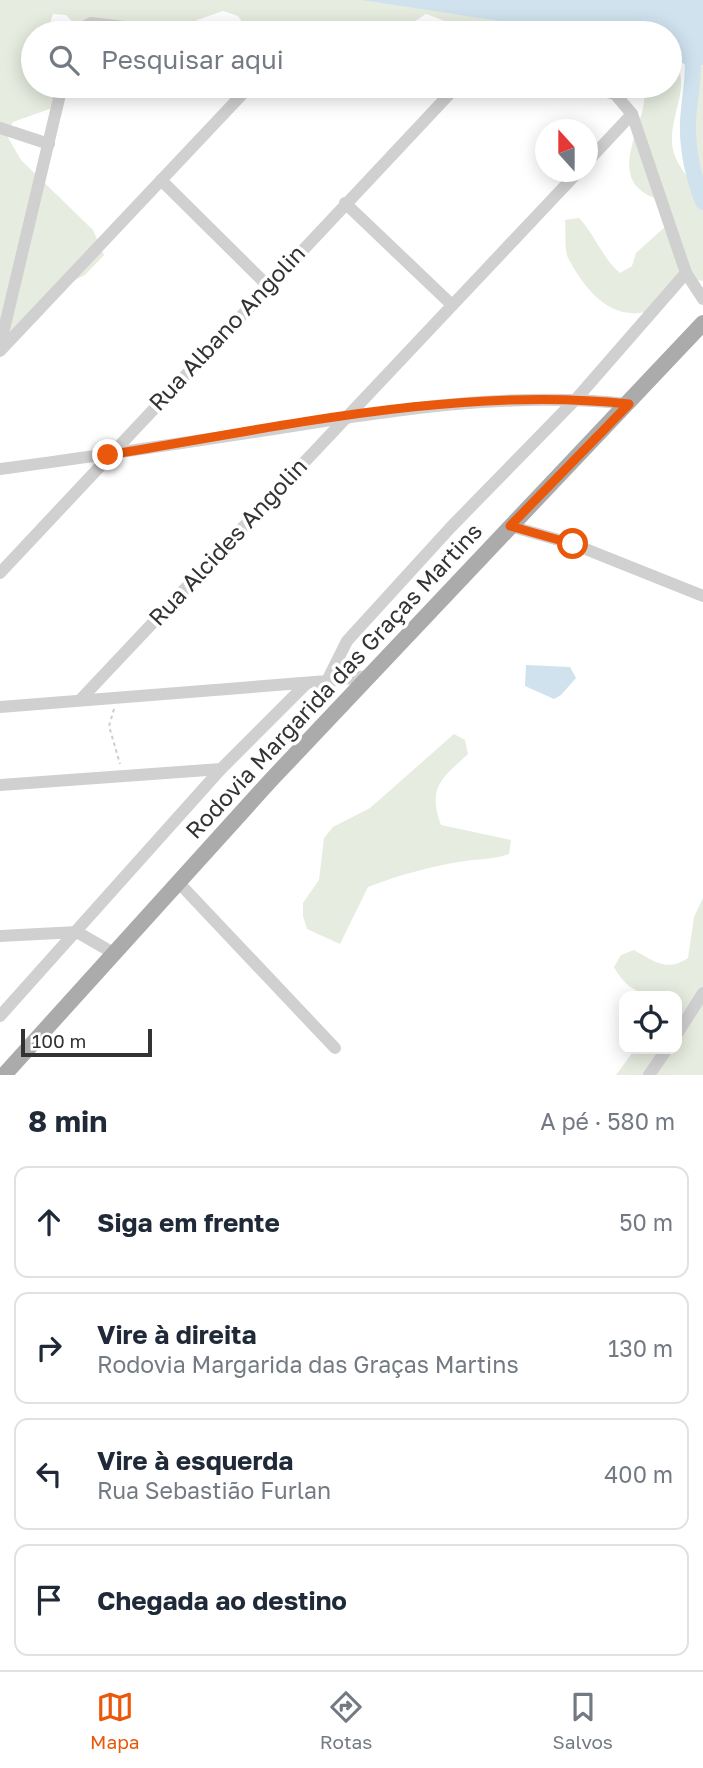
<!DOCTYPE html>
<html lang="pt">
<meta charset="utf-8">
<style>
body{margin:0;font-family:"Golos Text",sans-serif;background:#f6f6f7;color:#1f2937}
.controls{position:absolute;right:21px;bottom:21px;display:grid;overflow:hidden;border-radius:14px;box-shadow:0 4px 18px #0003}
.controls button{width:63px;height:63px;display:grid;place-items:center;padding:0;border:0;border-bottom:2px solid #e0e1e3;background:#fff;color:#1f2937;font:35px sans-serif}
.compass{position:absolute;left:535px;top:119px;width:63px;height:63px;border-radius:50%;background:#fff;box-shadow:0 4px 18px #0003;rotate:339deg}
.scale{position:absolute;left:21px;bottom:18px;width:131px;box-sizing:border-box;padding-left:7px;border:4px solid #333;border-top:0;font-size:19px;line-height:24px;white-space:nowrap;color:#333;-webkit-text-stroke:5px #fff;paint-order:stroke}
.stop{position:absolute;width:21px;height:21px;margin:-16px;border:5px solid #ea580c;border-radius:50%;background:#fff}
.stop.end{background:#ea580c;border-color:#fff;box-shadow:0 2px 7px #0008}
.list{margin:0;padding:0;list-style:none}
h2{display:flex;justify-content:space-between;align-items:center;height:91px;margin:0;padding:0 28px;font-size:30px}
h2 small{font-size:23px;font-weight:400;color:#747a83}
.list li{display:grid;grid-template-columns:46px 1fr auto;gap:21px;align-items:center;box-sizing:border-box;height:112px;margin:0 14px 14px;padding:0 14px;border:2px solid #e0e1e3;border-radius:14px}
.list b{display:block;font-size:26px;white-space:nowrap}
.list p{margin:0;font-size:23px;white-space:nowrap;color:#747a83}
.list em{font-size:23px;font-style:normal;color:#747a83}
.icon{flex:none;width:38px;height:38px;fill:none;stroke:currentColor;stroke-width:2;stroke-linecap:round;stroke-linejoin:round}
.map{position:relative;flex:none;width:703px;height:1075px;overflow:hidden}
.search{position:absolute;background:#fff;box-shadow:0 4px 18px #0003;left:21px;right:21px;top:21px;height:77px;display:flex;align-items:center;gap:18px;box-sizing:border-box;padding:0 24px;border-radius:38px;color:#747a83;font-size:26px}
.sheet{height:595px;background:#fff}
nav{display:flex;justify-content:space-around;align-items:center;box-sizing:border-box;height:98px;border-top:2px solid #e0e1e3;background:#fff;font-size:19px;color:#747a83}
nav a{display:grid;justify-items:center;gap:4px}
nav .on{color:#ea580c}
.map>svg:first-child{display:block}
.green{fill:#e6ecdf}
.water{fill:#cfe2ee}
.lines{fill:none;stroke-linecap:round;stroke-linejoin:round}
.river{stroke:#cfe2ee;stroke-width:16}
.path{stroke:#cdcdcd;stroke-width:2;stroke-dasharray:3.5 3.5;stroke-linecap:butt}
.minor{stroke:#d0d0d0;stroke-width:12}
.major{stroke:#ababab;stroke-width:16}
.route{stroke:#ea580c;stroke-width:9}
.labels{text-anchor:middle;stroke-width:7;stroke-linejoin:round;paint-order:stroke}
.street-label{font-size:23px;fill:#333;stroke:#fff}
</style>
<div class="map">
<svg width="703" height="1075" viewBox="0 0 703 1075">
<rect width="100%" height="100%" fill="#fff"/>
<g class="green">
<path d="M0 0H439L562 33H478L426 14C418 19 409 26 399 26 377 27 381 10 358 33H250L238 16 223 11 197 20 179 33H83L66 15 53 14 47 33H33V86H59L55 107 13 122 6 134 21 160 93 230 104 255 85 275 73 281 0 356Z"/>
<path d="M670 55C695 82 670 111 672 143 674 169 697 182 703 205 703 221 703 263 703 281L690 279 678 286C673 300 666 305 652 310 611 324 585 289 568 258 564 249 566 230 565 220L579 218C595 235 603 259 620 273L632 266 636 253 667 225 657 199C599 178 651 123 644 86H670Z"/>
<path d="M703 65V202C686 156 687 115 694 67Z"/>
<path d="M454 734 465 740 468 754C442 778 427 787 441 825L511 840 509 854C494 859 481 859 465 861 432 866 399 875 368 887L340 944 307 929 303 916V903L319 880 324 838 333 827 370 808Z"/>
<path d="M703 898V1075H616L635 1049H677V996C648 996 629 995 614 967L621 955 634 950C655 962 667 972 688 958L694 917Z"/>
</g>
<g class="water">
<polygon points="362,0 703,0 703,65 694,67 670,59 670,33 580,33"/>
<polygon points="526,665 570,667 576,678 561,695 554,699 525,686"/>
</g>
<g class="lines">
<path class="river" d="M691 46C696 72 689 97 688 122 687 151 693 176 703 202"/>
<polyline class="path" points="114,709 109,726 120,764"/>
<g class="minor">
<polyline points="74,33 91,23 176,33"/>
<polyline points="582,86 615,94 632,114 686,273 703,299"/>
<polyline points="0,128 49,144"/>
<polyline points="588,161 632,114"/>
<polyline points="161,180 267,285"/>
<polyline points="345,203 452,305"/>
<polyline points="0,346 62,86"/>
<polyline points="0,351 250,86"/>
<path d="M0 469C92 457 183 443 274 429 392 410 510 391 629 404"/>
<polyline points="510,526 573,544 703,596"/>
<polyline points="0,573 457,86"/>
<polyline points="327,681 369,676"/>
<polyline points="81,699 578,172"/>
<polyline points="0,707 327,681 347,641 451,527 577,398 686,273"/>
<polyline points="0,785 221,769"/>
<polyline points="179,883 335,1048"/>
<polyline points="0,936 77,932 115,954"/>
<polyline points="0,1016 221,769 307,683"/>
<polyline points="677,1034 703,993"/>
<polyline points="649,1075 667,1049"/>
</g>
<polyline class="major" points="4,1075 270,781 703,323"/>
</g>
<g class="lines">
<path class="route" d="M108 455C274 428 462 385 629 404L510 526 573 544"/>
</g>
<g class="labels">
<g class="street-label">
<text transform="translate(227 328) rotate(-47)" y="8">Rua Albano Angolin</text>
<text transform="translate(228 542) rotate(-47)" y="8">Rua Alcides Angolin</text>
<text transform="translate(334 681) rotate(-47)" y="8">Rodovia Margarida das Graças Martins</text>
</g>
</g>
</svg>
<div class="controls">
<button><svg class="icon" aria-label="locate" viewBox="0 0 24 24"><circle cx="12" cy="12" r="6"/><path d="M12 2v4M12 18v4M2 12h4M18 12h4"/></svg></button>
</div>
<svg class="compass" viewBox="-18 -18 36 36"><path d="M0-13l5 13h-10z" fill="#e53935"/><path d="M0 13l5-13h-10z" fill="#747a83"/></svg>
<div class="scale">100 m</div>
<div class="stop" style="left:573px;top:544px"></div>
<div class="stop end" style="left:108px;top:455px"></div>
<div class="search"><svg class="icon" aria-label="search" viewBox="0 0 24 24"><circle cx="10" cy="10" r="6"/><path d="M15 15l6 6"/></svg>Pesquisar aqui</div>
</div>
<section class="sheet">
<h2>8 min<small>A pé · 580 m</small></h2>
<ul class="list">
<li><svg class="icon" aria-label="ahead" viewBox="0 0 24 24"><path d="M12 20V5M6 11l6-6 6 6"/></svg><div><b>Siga em frente</b></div><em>50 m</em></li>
<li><svg class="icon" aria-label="right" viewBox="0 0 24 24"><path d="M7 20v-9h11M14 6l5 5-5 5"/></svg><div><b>Vire à direita</b><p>Rodovia Margarida das Graças Martins</p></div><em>130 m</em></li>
<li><svg class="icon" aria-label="left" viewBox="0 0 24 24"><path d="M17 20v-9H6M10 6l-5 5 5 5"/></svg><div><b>Vire à esquerda</b><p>Rua Sebastião Furlan</p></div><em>400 m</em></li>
<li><svg class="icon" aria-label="arrive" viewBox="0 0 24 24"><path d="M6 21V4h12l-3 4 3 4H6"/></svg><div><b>Chegada ao destino</b></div></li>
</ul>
</section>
<nav>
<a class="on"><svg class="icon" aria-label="map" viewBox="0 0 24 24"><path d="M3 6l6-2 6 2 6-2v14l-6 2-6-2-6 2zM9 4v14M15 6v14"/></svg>Mapa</a>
<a><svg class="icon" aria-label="directions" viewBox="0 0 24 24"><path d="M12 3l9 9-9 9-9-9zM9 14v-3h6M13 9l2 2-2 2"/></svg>Rotas</a>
<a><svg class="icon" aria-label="saved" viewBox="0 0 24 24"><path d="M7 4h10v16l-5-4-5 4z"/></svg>Salvos</a>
</nav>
